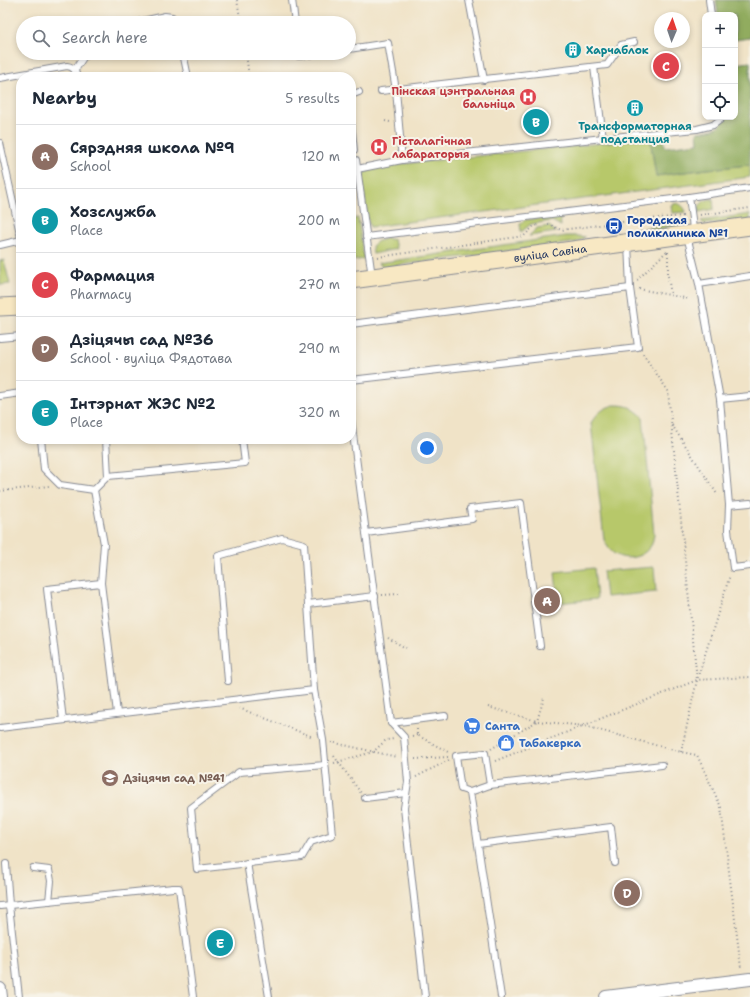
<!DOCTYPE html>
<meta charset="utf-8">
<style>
body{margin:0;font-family:"Shantell Sans",sans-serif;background:#f2f2f3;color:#1f2937}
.controls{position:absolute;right:12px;top:12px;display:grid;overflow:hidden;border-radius:8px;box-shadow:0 2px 6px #0003}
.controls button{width:36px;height:36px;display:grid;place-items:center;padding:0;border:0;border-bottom:1px solid #e0e1e3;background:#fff;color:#1f2937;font:20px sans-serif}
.compass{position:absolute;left:654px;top:12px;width:36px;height:36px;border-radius:50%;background:#fff;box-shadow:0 2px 6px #0003;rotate:2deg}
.you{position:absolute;left:427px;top:448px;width:14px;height:14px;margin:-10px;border:3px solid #fff;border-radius:50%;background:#1a73e8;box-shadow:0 0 0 6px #1a73e833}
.badge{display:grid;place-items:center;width:26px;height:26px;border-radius:50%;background:#1a73e8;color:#fff;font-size:13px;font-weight:700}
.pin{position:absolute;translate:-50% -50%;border:2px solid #fff;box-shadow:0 1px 4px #0006}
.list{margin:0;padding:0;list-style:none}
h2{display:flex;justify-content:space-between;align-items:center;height:52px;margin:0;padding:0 16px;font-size:17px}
h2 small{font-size:13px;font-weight:400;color:#747a83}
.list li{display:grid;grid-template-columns:26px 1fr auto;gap:12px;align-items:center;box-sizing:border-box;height:64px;padding:0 16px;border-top:1px solid #e0e1e3}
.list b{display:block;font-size:15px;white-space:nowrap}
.list p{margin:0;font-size:13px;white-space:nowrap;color:#747a83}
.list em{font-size:13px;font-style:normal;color:#747a83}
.icon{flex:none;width:22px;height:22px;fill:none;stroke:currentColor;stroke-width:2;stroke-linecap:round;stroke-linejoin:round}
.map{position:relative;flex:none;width:750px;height:997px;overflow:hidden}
.search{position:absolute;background:#fff;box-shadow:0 2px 6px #0003;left:16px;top:16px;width:340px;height:44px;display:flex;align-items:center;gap:10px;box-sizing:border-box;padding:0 14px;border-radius:22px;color:#747a83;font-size:15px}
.panel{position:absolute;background:#fff;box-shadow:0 2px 6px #0003;left:16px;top:72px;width:340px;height:372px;border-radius:16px}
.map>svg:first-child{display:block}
.green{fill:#b7c86b;stroke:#697c64}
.forest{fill:#91ac5f;stroke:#566e5e}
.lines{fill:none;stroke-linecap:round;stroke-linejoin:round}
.lane-casing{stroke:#868992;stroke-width:8}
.street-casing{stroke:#868992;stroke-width:14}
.secondary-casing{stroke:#868992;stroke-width:19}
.path{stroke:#868992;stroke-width:2;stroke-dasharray:1 3;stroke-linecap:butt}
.lane{stroke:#fff;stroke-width:6}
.street{stroke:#fff;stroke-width:12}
.secondary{stroke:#f8e8c3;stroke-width:17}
.labels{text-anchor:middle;stroke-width:4;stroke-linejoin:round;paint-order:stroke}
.culture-label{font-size:11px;font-weight:bold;fill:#0d838f;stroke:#f7f3e8;text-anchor:start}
.health-label{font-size:11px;font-weight:bold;fill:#be3a42;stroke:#f7f3e8;text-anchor:end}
.transit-label{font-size:11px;font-weight:bold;fill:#164399;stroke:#f7f3e8;text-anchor:start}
.street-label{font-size:11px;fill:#1b2f5e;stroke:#f7f3e8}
.shop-label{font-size:11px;font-weight:bold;fill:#366cbe;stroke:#f7f3e8;text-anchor:start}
.education-label{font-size:11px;font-weight:bold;fill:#785e54;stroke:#f7f3e8;text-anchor:start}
</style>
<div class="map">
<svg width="750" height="997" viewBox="0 0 750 997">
<rect width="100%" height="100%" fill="#f7f3e8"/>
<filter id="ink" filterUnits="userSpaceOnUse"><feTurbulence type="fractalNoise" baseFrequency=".025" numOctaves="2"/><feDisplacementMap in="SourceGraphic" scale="8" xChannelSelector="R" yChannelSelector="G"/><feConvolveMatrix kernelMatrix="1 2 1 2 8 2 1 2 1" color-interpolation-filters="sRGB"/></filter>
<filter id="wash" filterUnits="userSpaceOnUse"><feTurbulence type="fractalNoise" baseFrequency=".012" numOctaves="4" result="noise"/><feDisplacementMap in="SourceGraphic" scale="16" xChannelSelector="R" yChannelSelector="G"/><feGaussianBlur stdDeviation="0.9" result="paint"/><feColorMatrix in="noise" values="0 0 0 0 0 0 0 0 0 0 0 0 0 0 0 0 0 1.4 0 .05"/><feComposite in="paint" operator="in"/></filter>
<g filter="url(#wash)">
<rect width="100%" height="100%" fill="#f0e3c7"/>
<g class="green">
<polygon points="650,138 656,176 707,169 750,165 750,177 370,227 367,217 363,179 365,172 382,166"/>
<polygon points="710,199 713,199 714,209 699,212 699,206 704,201"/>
<path d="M677 203C682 205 684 207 686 212L672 213 671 205Z"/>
<polygon points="750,214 750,221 704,224 701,221"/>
<polygon points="556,216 560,218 561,226 552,221 531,224 521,232 520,224 525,220"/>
<polygon points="358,218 364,259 351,261 351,219"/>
<polygon points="686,223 684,226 666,231 644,228"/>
<polygon points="549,226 556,232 529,236 537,228"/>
<polygon points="566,236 577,236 585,237 578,242 384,267 378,263"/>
<polygon points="387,238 394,240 396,249 373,254 372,246 378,241"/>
<polygon points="4,260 10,284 0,285 0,261"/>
<path d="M614 405C628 405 632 407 643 417L654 534C653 538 653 544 650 547 641 559 622 562 611 551 608 548 606 543 604 540L591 423C597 413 603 408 614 405Z"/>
<polygon points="654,567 656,592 606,597 603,571"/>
<polygon points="594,568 597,599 558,603 555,572"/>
</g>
<g class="forest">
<polygon points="716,0 750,0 750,38 735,40 735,15 718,15"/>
<path d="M750 62V165L707 169 656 176 650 138 664 137 665 147 698 143 697 132C710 130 719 130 726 117H735V64Z"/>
</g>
</g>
<g filter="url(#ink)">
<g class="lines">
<g class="lane-casing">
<g id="lane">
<polyline points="292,0 295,23"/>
<polyline points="469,0 484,80"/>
<polyline points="709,0 711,15"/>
<polyline points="134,23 165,16 172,17 176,23"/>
<polyline points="349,49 388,43 396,90 402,160"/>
<polyline points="183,53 188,77"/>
<polyline points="299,53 299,56 321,53"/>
<polyline points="594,67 603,138"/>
<polyline points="75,70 86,53"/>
<path d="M0 78 67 66C74 67 75 70 77 77"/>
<polyline points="381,91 607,65 621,45 634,42"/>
<polyline points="351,95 359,92"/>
<polyline points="351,122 354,150"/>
<polyline points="0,143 21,238"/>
<polyline points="356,160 372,277"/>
<polyline points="357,169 402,160 603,138 697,129 713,125 721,119 721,117"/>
<polyline points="689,197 692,219 693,232"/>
<polyline points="687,236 699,284 720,399 729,505 728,530 733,568 750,566"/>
<polyline points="366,237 689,197 750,188"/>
<polyline points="628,243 630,288"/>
<polyline points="0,245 21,240"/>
<polyline points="699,284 750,276"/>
<polyline points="351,324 630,288 638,347 351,380"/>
<polyline points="0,338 21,336"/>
<polyline points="0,396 21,393"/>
<polyline points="720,399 750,396"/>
<polyline points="351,419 391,723 404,737 408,782 404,808 425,997"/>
<polyline points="41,439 44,469 60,485 94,490 108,476 106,439"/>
<polyline points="108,476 245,463 242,439"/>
<polyline points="94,490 104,544 101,583"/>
<polyline points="729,505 750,503"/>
<polyline points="366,533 472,519 470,509 521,503 540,646"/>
<polyline points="228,681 218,556 282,538 304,544 308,604"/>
<polyline points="314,690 323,740 332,835 311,842 302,857 197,869 191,808 239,772 325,765"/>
<polyline points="63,720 47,589 101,583 117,713"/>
<polyline points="391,723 445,716"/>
<polyline points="0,728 314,690 308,604 375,596"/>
<polyline points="490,785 485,753 456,756 461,789 470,792 501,997"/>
<polyline points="470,792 490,785 662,765"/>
<polyline points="365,798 406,793"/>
<polyline points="478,844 611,827 615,863"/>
<polyline points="247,863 269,997"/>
<polyline points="6,864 9,905 19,997"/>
<polyline points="33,868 49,870 51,881 49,901"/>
<polyline points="0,906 173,888 179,888 193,997"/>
</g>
</g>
<g class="street-casing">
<g id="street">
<polyline points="0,989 1,997"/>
<polyline points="606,997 750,979"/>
</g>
</g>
<g class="secondary-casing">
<g id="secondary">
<path id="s1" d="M351 280 750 226"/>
<polyline points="0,307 21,306"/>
</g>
</g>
<g class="path">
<polyline points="237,0 241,23"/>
<polyline points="246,53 249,77"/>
<polyline points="385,121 390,122"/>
<polyline points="700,215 750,208"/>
<polyline points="548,224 561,230 637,220 683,216"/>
<polyline points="668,252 668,276 671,295"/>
<polyline points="378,257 524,236 534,226 538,225"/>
<polyline points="637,280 667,251"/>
<polyline points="639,289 690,299"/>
<polyline points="643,354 668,391 697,680"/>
<polyline points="672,425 717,494"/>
<polyline points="0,491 49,486"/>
<polyline points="382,595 399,594"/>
<polyline points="388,638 406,648"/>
<polyline points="488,707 537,721 584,726 681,752 697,755 721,807 741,968"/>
<polyline points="239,708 313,737"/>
<polyline points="417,729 417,735 450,753"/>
<polyline points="412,736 417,735"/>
<polyline points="331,742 397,757"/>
<polyline points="491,749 537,721 544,698"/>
<polyline points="681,752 697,680 730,575"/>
<polyline points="334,756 361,793"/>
<polyline points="415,759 448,757"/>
<polyline points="495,761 697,680 750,677"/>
<polyline points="334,763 373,752 386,740 394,739"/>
<polyline points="416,777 449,760"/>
</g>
<use href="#lane" class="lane"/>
<use href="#street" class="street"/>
<use href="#secondary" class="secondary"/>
</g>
</g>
<defs>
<g id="building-disc" transform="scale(0.9)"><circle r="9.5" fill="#0f9aa8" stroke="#f7f3e8"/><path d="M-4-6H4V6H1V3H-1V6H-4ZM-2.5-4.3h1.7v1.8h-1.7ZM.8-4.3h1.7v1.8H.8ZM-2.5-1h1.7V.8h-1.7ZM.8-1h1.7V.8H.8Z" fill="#fff"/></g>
<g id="hospital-disc" transform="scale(0.9)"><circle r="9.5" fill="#e0444e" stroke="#f7f3e8"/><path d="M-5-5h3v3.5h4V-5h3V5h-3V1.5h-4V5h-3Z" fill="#fff"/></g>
<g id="bus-disc" transform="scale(0.9)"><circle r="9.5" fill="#1a4fb4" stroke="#f7f3e8"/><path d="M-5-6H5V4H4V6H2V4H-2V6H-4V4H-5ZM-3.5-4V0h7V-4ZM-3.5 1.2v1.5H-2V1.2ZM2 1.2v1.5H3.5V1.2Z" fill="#fff"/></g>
<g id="supermarket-disc" transform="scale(0.9)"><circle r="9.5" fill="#3f7fe0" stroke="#f7f3e8"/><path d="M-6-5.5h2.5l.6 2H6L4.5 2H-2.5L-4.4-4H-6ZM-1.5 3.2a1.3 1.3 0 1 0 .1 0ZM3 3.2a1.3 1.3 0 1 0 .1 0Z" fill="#fff"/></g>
<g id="shop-disc" transform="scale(0.9)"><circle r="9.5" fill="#3f7fe0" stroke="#f7f3e8"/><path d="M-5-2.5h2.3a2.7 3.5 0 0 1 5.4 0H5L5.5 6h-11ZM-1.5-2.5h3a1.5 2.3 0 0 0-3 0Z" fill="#fff"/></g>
<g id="school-disc" transform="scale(0.9)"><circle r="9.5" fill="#8d6e63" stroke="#f7f3e8"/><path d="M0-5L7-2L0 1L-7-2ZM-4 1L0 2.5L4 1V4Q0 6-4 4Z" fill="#fff"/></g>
</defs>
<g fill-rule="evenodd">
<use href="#building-disc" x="573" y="50"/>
<use href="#hospital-disc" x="528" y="97"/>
<use href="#building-disc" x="635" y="108"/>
<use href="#hospital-disc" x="379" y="147"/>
<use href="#bus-disc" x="614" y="226"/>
<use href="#supermarket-disc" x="472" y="726"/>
<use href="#shop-disc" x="506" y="743"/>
<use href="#school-disc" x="110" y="778"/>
</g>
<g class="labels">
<g class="culture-label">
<text x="586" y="54">Харчаблок</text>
<text x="635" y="130" text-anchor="middle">Трансформаторная<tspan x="635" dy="13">подстанция</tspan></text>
</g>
<g class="health-label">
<text x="515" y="95">Пінская цэнтральная<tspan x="515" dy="13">бальніца</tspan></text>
<text x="392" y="145" text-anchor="start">Гісталагічная<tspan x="392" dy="13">лабараторыя</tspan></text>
</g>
<g class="transit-label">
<text x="627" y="224">Городская<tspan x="627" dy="13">поликлиника №1</tspan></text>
</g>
<g class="street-label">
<text dy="4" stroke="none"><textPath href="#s1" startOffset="201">вуліца Савіча</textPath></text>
</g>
<g class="shop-label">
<text x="485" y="730">Санта</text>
<text x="519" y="747">Табакерка</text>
</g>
<g class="education-label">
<text x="123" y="782">Дзіцячы сад №41</text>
</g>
</g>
</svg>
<div class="controls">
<button>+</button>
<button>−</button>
<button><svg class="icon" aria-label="locate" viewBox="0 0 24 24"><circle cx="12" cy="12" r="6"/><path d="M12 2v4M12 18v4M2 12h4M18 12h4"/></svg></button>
</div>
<svg class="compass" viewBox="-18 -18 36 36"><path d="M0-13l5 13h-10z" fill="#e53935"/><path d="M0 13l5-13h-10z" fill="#747a83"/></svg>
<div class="you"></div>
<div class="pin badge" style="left:547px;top:601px;background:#8d6e63">A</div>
<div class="pin badge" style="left:536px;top:122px;background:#0f9aa8">B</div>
<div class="pin badge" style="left:666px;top:66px;background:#e0444e">C</div>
<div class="pin badge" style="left:627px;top:893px;background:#8d6e63">D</div>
<div class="pin badge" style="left:220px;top:943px;background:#0f9aa8">E</div>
<div class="search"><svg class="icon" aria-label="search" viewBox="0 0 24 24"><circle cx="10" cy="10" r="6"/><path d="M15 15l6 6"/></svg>Search here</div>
<section class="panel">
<h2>Nearby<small>5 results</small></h2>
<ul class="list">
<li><span class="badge" style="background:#8d6e63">A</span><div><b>Сярэдняя школа №9</b><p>School</p></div><em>120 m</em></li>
<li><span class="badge" style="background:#0f9aa8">B</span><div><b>Хозслужба</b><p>Place</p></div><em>200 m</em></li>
<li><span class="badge" style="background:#e0444e">C</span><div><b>Фармация</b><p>Pharmacy</p></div><em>270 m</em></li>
<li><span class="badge" style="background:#8d6e63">D</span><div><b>Дзіцячы сад №36</b><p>School · вуліца Фядотава</p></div><em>290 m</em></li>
<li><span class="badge" style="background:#0f9aa8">E</span><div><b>Інтэрнат ЖЭС №2</b><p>Place</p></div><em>320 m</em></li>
</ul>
</section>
</div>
